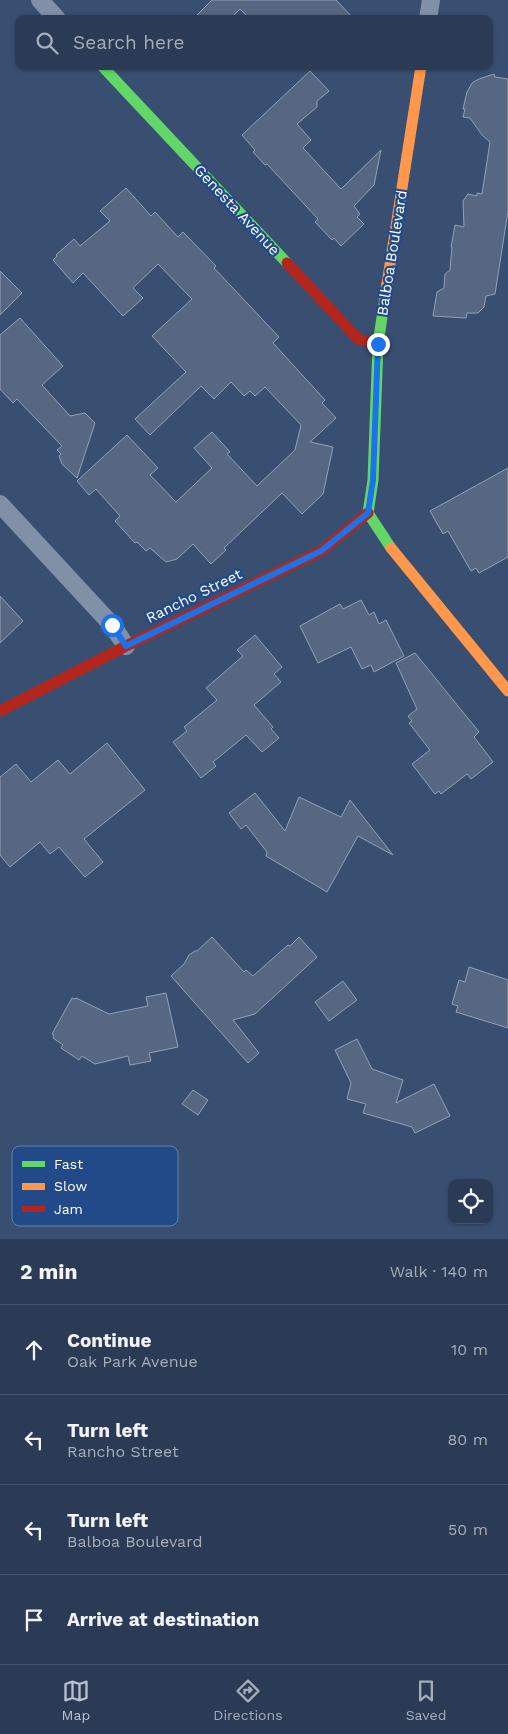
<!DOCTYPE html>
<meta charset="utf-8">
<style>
body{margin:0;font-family:"Work Sans",sans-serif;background:#33425c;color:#f1f3f6}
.controls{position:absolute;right:15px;bottom:15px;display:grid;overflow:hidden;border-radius:10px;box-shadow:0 1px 4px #0004}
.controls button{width:45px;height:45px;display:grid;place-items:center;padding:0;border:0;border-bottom:1px solid #47556c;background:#2b3b56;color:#f1f3f6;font:25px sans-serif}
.stop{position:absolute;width:15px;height:15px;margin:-11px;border:4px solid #1a73e8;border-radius:50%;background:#fff}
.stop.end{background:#1a73e8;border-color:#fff;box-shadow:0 1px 5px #0008}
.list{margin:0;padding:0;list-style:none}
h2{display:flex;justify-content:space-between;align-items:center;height:65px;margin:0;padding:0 20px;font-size:21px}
h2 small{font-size:16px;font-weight:400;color:#a6adb9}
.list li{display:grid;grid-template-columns:32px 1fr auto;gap:15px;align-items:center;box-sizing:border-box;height:90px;padding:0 20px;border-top:1px solid #47556c}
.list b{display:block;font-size:19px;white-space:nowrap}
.list p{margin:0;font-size:16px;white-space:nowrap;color:#a6adb9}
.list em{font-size:16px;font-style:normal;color:#a6adb9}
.icon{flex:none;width:28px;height:28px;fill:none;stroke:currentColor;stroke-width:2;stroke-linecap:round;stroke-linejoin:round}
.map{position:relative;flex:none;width:508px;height:1239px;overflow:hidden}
.search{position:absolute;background:#2b3b56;box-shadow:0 1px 4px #0004;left:15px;right:15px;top:15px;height:55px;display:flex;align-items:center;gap:12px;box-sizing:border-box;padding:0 18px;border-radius:10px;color:#a6adb9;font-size:19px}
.sheet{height:425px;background:#2b3b56}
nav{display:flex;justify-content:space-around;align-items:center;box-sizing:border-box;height:70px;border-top:1px solid #47556c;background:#2b3b56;font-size:14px;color:#a6adb9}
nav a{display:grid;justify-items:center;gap:2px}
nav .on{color:#bac1ce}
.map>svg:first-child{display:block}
.building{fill:#556782;stroke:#94a1b5}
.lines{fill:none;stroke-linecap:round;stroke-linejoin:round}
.street{stroke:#8090a7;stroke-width:18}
.fast{stroke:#63d668;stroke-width:11}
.slow{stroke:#ff974d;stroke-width:11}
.jam{stroke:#b3261e;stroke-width:11}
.route{stroke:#1a73e8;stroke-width:6}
.labels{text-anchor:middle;stroke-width:4.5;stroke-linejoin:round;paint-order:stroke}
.street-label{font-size:15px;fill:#fff;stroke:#224a89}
.key{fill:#224a89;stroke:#6480ac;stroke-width:1}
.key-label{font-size:14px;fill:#fff}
</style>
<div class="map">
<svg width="508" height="1239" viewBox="0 0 508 1239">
<rect width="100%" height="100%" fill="#394f72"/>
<g class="building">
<polygon points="212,0 336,0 354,19 250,19 240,9 230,19 193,19"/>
<polygon points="310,71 329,91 317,101 317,107 297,124 311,140 303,148 341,189 381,150 374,185 354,206 360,214 357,217 364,224 341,246 334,238 332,240 315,222 318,219 267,164 265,165 253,152 255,150 242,135"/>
<polygon points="494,74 495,77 508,79 508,211 495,294 486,296 484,307 478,313 467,313 466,318 433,316 437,292 444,288 445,274 450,270 452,247 451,247 455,225 464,227 463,201 468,194 477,196 477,193 482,194 490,142 482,135 470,118 463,117 465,109 463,109 467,92 472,83 479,79"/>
<polygon points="126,188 151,216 155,212 178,237 183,232 216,266 214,268 279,337 273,343 325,400 322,403 336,418 310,442 333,447 323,494 302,514 282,493 224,548 226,550 211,564 193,544 177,559 166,562 150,548 146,551 137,542 135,543 115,521 120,516 96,489 89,495 77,481 127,435 158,468 150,475 176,502 212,468 194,448 212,432 230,452 227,454 257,486 295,450 301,425 265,387 255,396 250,391 244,396 231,382 214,399 201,386 150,435 135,419 186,372 152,336 192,299 158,264 133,288 143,298 123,316 83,273 73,283 53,260 57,256 56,255 74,239 80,246 110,221 100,211"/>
<polygon points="0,271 22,293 0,315"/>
<polygon points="20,318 63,366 42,385 70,416 85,413 95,423 77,478 62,464 59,456 61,454 57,450 62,446 17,399 13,403 0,389 0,335"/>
<polygon points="508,468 508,557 479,573 476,568 471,571 448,531 443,534 430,511"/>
<polygon points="0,596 23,621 0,643"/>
<polygon points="361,600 369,615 374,612 379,624 386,620 404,656 374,672 371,665 362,669 351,647 318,663 300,626 340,604 343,609"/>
<polygon points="255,635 282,667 274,674 281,682 254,705 273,727 271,729 279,738 262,752 246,735 213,762 216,766 201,778 173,742 187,731 184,727 217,700 206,688 243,656 237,650"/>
<polygon points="415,653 479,732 474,737 493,762 471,779 467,774 441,794 439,791 435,794 412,764 430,750 409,723 412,721 408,716 417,709 396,663"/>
<polygon points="107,743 145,790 84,839 103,862 85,877 59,847 50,854 40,842 10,867 0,855 0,777 16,764 31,782 58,760 70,774"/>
<polygon points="255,793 285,831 299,797 341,817 350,800 393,855 358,836 327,892 266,856 267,852 246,825 241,829 229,813"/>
<polygon points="212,937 244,972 246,970 253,976 288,945 290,946 299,937 317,957 255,1014 233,1020 259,1053 248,1063 171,976 184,964 189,955 195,951 197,951"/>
<polygon points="469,967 508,980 508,1028 456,1012 458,1006 452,1004 459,980 465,982"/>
<polygon points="343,981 357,1000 329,1021 315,1002"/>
<polygon points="166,993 178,1047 149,1053 151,1061 130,1065 128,1056 95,1064 82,1056 79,1060 61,1048 63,1045 53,1038 54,1035 52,1034 72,998 75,999 76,998 109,1014 148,1006 146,997"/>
<polygon points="357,1039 372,1069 403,1080 396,1103 434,1084 450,1116 415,1133 412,1127 363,1113 366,1104 347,1099 351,1083 335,1050"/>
<polygon points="193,1090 208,1100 198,1115 182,1104"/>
</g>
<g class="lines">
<g class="street">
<polyline points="40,0 57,19"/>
<polyline points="428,19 431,0"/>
<polyline points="0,504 112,625 126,646"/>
</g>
<g class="fast">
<polyline points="102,66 287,263"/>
<polyline points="387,284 378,344 373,480 368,513 391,548"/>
</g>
<g class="slow">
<polyline points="387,284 421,66"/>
<polyline points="391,548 508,691"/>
</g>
<g class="jam">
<polyline points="287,263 358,339 378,344"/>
<polyline points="0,711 126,646 321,551 368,513"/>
</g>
</g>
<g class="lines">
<polyline class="route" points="112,625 126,646 321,551 368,513 373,480 378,344"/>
</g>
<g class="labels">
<g class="street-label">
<text transform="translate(237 210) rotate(47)" y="5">Genesta Avenue</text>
<text transform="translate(392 253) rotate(-81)" y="5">Balboa Boulevard</text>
<text transform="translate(194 596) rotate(-26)" y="5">Rancho Street</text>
</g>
</g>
<rect x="12" y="1146" width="166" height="80" rx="8" class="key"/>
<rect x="22" y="1161" width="23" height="6" fill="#63d668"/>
<rect x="22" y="1183" width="23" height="7" fill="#ff974d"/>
<rect x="22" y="1206" width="23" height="6" fill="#b3261e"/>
<g class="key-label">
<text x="54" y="1169">Fast</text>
<text x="54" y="1191">Slow</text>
<text x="54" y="1214">Jam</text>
</g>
</svg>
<div class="controls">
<button><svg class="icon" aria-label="locate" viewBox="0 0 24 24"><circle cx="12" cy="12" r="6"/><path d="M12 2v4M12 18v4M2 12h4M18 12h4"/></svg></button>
</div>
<div class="stop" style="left:112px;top:625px"></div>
<div class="stop end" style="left:378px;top:344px"></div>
<div class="search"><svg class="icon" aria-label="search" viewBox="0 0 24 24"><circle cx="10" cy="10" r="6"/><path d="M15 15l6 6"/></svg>Search here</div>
</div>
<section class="sheet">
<h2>2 min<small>Walk · 140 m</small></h2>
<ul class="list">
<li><svg class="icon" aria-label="ahead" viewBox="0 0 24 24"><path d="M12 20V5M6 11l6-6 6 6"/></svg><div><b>Continue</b><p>Oak Park Avenue</p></div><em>10 m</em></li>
<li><svg class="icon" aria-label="left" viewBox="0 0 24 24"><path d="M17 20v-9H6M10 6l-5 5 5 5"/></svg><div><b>Turn left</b><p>Rancho Street</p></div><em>80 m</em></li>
<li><svg class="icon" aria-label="left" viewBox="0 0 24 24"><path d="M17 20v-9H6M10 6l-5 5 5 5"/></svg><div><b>Turn left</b><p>Balboa Boulevard</p></div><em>50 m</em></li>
<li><svg class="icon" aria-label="arrive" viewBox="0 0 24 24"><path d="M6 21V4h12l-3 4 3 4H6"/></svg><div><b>Arrive at destination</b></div></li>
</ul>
</section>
<nav>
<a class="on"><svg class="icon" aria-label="map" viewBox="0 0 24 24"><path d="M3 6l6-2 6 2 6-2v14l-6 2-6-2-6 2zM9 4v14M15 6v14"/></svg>Map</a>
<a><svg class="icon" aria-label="directions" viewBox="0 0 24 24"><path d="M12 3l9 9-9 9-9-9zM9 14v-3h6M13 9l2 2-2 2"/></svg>Directions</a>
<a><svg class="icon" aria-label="saved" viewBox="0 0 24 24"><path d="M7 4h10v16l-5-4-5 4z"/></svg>Saved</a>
</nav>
